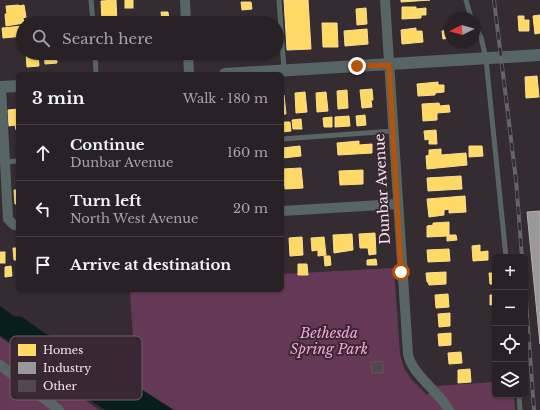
<!DOCTYPE html>
<meta charset="utf-8">
<style>
body{margin:0;font-family:"Libre Baskerville",serif;background:#30292d;color:#f1f3f6}
.controls{position:absolute;right:12px;bottom:12px;display:grid;overflow:hidden;border-radius:6px;box-shadow:0 1px 3px #0004}
.controls button{width:36px;height:36px;display:grid;place-items:center;padding:0;border:0;border-bottom:1px solid #443e42;background:#282125;color:#f1f3f6;font:20px sans-serif}
.compass{position:absolute;left:444px;top:12px;width:36px;height:36px;border-radius:50%;background:#282125;box-shadow:0 1px 3px #0004;rotate:265deg}
.stop{position:absolute;width:12px;height:12px;margin:-9px;border:3px solid #b45309;border-radius:50%;background:#fff}
.stop.end{background:#b45309;border-color:#fff;box-shadow:0 1px 4px #0008}
.list{margin:0;padding:0;list-style:none}
h2{display:flex;justify-content:space-between;align-items:center;height:52px;margin:0;padding:0 16px;font-size:17px}
h2 small{font-size:13px;font-weight:400;color:#a5a3a7}
.list li{display:grid;grid-template-columns:26px 1fr auto;gap:12px;align-items:center;box-sizing:border-box;height:56px;padding:0 16px;border-top:1px solid #443e42}
.list b{display:block;font-size:15px;white-space:nowrap}
.list p{margin:0;font-size:13px;white-space:nowrap;color:#a5a3a7}
.list em{font-size:13px;font-style:normal;color:#a5a3a7}
.icon{flex:none;width:22px;height:22px;fill:none;stroke:currentColor;stroke-width:2;stroke-linecap:round;stroke-linejoin:round}
.map{position:relative;flex:none;width:540px;height:410px;overflow:hidden}
.search{position:absolute;background:#282125;box-shadow:0 1px 3px #0004;left:16px;top:16px;width:268px;height:44px;display:flex;align-items:center;gap:10px;box-sizing:border-box;padding:0 14px;border-radius:22px;color:#a5a3a7;font-size:15px}
.panel{position:absolute;background:#282125;box-shadow:0 1px 3px #0004;left:16px;top:72px;width:268px;height:220px;border-radius:6px}
.map>svg:first-child{display:block}
.green{fill:#653955}
.water{fill:#071e1c}
.homes{fill:#ffd966;stroke:#fbdd8e}
.industry{fill:#999;stroke:#b4b0b2}
.building{fill:#4f484c;stroke:#5f575c}
.lines{fill:none;stroke-linecap:round;stroke-linejoin:round}
.service{stroke:#576565;stroke-width:5}
.minor{stroke:#576565;stroke-width:10}
.tertiary{stroke:#576565;stroke-width:12}
.rail-casing{stroke:#606667;stroke-width:4}
.rail{stroke:#392832;stroke-width:2.5;stroke-dasharray:8;stroke-linecap:butt}
.route{stroke:#b45309;stroke-width:5}
.labels{text-anchor:middle;stroke-width:4;stroke-linejoin:round;paint-order:stroke}
.street-label{font-size:14px;fill:#f3e7ed;stroke:#392832}
.park-label{font-size:14px;font-style:italic;fill:#f8a6d9;stroke:#392832}
.key{fill:#392832;stroke:#71616a;stroke-width:1}
.key-label{font-size:11px;fill:#f3e7ed}
</style>
<div class="map">
<svg width="540" height="410" viewBox="0 0 540 410">
<rect width="100%" height="100%" fill="#352c31"/>
<g class="green">
<polygon points="394,268 400,354 404,368 411,379 427,395 435,386 495,382 495,395 514,395 515,410 112,410 136,386 130,290 282,290 282,274"/>
<polygon points="0,337 99,410 0,410"/>
</g>
<polygon class="water" points="0,306 14,316 22,317 43,332 89,356 174,410 105,410 82,395 0,335"/>
<g class="homes">
<polygon points="116,0 117,23 102,23 101,1"/>
<rect x="125" y="0" width="8" height="8"/>
<polygon points="284,0 308,0 311,49 287,50"/>
<polygon points="401,0 430,0 401,2"/>
<polygon points="241,2 251,2 252,9 242,10"/>
<polygon points="19,5 19,6 24,5 26,17 23,18 24,23 6,26 5,14 7,14 6,6"/>
<polygon points="402,7 416,7 416,9 426,8 426,15 421,15 421,18 402,19"/>
<polygon points="366,8 367,24 357,25 356,9"/>
<polygon points="161,12 168,12 169,20 162,21"/>
<polygon points="540,15 540,33 535,34 533,16"/>
<polygon points="518,16 524,16 524,20 529,20 529,31 519,31"/>
<polygon points="81,17 82,23 63,23 63,19"/>
<polygon points="265,19 266,23 256,23 256,20"/>
<polygon points="322,23 337,23 338,47 323,47"/>
<polygon points="23,26 23,36 3,38 2,28"/>
<polygon points="416,28 416,31 422,31 423,42 402,44 401,30"/>
<polygon points="367,29 368,44 345,46 344,31"/>
<polygon points="450,30 450,38 443,39 442,31"/>
<polygon points="26,53 38,53 39,66 27,67"/>
<polygon points="44,53 56,53 57,63 45,64"/>
<polygon points="218,53 230,53 230,55 218,56"/>
<polygon points="537,76 539,97 526,98 525,77"/>
<polygon points="438,82 438,85 444,85 444,92 435,93 435,95 418,96 417,84"/>
<polygon points="372,89 373,100 371,100 372,107 362,108 360,90"/>
<polygon points="347,90 348,108 338,109 337,91"/>
<polygon points="305,92 307,112 296,113 295,93"/>
<polygon points="326,92 328,111 317,112 316,93"/>
<polygon points="282,95 284,95 286,114 282,114"/>
<polygon points="439,103 440,106 449,105 450,112 437,113 437,120 423,121 422,104"/>
<polygon points="18,109 18,129 16,130 15,125 9,126 8,110"/>
<polygon points="365,115 366,125 357,126 356,116"/>
<polygon points="349,116 350,126 335,127 335,117"/>
<polygon points="332,117 332,127 324,127 323,118"/>
<polygon points="301,119 302,129 293,129 292,120"/>
<polygon points="282,122 290,122 291,131 282,132"/>
<polygon points="436,130 437,144 429,144 429,139 425,140 424,131"/>
<polygon points="359,141 359,145 372,144 372,153 338,155 337,143"/>
<polygon points="300,146 301,156 283,158 282,148"/>
<polygon points="469,146 482,146 483,156 469,157"/>
<polygon points="441,149 441,155 466,153 467,165 427,169 426,156 429,155 429,150"/>
<polygon points="301,168 303,188 285,189 283,169"/>
<polygon points="363,170 363,184 340,185 339,171"/>
<polygon points="461,176 462,189 428,191 427,178"/>
<polygon points="14,190 18,190 18,204 15,204"/>
<polygon points="465,196 466,212 449,213 449,209 444,210 444,215 429,217 427,199"/>
<polygon points="449,222 449,235 456,235 457,240 447,241 447,236 427,237 427,226 433,225 433,223"/>
<polygon points="375,233 376,254 369,255 368,248 360,248 359,234"/>
<polygon points="352,234 353,250 334,253 333,235"/>
<polygon points="302,237 303,255 290,256 289,238"/>
<polygon points="324,237 326,255 318,256 318,250 312,251 311,238"/>
<polygon points="480,245 480,252 488,251 488,260 473,261 472,246"/>
<polygon points="13,248 18,248 18,260 14,260"/>
<polygon points="449,249 450,261 428,262 427,250"/>
<rect x="0" y="252" width="5" height="11"/>
<polygon points="324,256 330,256 331,265 325,266"/>
<polygon points="376,259 377,265 367,265 367,260"/>
<polygon points="298,264 307,264 308,275 298,275"/>
<polygon points="11,266 12,276 5,277 5,267"/>
<polygon points="446,272 446,284 429,285 428,282 427,282 426,273"/>
<polygon points="489,273 495,273 495,284 490,284"/>
<polygon points="448,294 449,307 436,308 435,295"/>
<polygon points="490,295 495,295 495,304 490,305"/>
<polygon points="450,313 450,326 439,327 438,314"/>
<polygon points="451,333 451,345 439,346 438,334"/>
<polygon points="461,352 462,363 449,364 448,353"/>
<polygon points="470,369 471,382 458,383 458,370"/>
</g>
<polygon class="industry" points="540,211 540,344 527,212"/>
<polygon class="building" points="383,361 383,373 372,373 371,362"/>
<g class="lines">
<g class="service">
<polyline points="91,0 93,23"/>
<polyline points="279,0 284,70"/>
<polyline points="466,0 471,18"/>
<polyline points="474,25 481,37 486,59 506,257"/>
<polyline points="95,53 96,74"/>
<polyline points="282,139 393,131"/>
<polyline points="5,162 18,161"/>
<polyline points="519,395 520,410"/>
</g>
<g class="minor">
<polyline points="185,0 186,23"/>
<path d="M385 0 408 354C411 373 439 392 449 410"/>
<polyline points="188,53 189,74"/>
<polyline points="1,87 8,219 14,225 18,225"/>
<polyline points="282,211 397,204"/>
<polyline points="0,365 59,410"/>
</g>
<g class="tertiary">
<polyline points="225,74 540,55"/>
<polyline points="0,87 18,86"/>
</g>
<g class="rail-casing">
<g id="rail">
<polyline points="494,0 516,180 522,257"/>
<polyline points="525,286 534,410"/>
</g>
</g>
<use href="#rail" class="rail"/>
</g>
<g class="lines">
<polyline class="route" points="357,66 389,65 401,272"/>
</g>
<g class="labels">
<g class="street-label">
<text transform="translate(382 189) rotate(-93)" y="5">Dunbar Avenue</text>
</g>
<g class="park-label">
<text x="329" y="338">Bethesda<tspan x="329" dy="16">Spring Park</tspan></text>
</g>
</g>
<rect x="10" y="336" width="132" height="64" rx="6" class="key"/>
<rect x="18" y="344" width="18" height="12" fill="#ffd966"/>
<rect x="18" y="362" width="18" height="12" fill="#999"/>
<rect x="18" y="380" width="18" height="12" fill="#4f484c"/>
<g class="key-label">
<text x="43" y="354">Homes</text>
<text x="43" y="372">Industry</text>
<text x="43" y="390">Other</text>
</g>
</svg>
<div class="controls">
<button>+</button>
<button>−</button>
<button><svg class="icon" aria-label="locate" viewBox="0 0 24 24"><circle cx="12" cy="12" r="6"/><path d="M12 2v4M12 18v4M2 12h4M18 12h4"/></svg></button>
<button><svg class="icon" aria-label="layers" viewBox="0 0 24 24"><path d="M12 4l9 5-9 5-9-5zM3 14l9 5 9-5"/></svg></button>
</div>
<svg class="compass" viewBox="-18 -18 36 36"><path d="M0-13l5 13h-10z" fill="#e53935"/><path d="M0 13l5-13h-10z" fill="#a5a3a7"/></svg>
<div class="stop" style="left:401px;top:272px"></div>
<div class="stop end" style="left:357px;top:66px"></div>
<div class="search"><svg class="icon" aria-label="search" viewBox="0 0 24 24"><circle cx="10" cy="10" r="6"/><path d="M15 15l6 6"/></svg>Search here</div>
<section class="panel">
<h2>3 min<small>Walk · 180 m</small></h2>
<ul class="list">
<li><svg class="icon" aria-label="ahead" viewBox="0 0 24 24"><path d="M12 20V5M6 11l6-6 6 6"/></svg><div><b>Continue</b><p>Dunbar Avenue</p></div><em>160 m</em></li>
<li><svg class="icon" aria-label="left" viewBox="0 0 24 24"><path d="M17 20v-9H6M10 6l-5 5 5 5"/></svg><div><b>Turn left</b><p>North West Avenue</p></div><em>20 m</em></li>
<li><svg class="icon" aria-label="arrive" viewBox="0 0 24 24"><path d="M6 21V4h12l-3 4 3 4H6"/></svg><div><b>Arrive at destination</b></div></li>
</ul>
</section>
</div>
